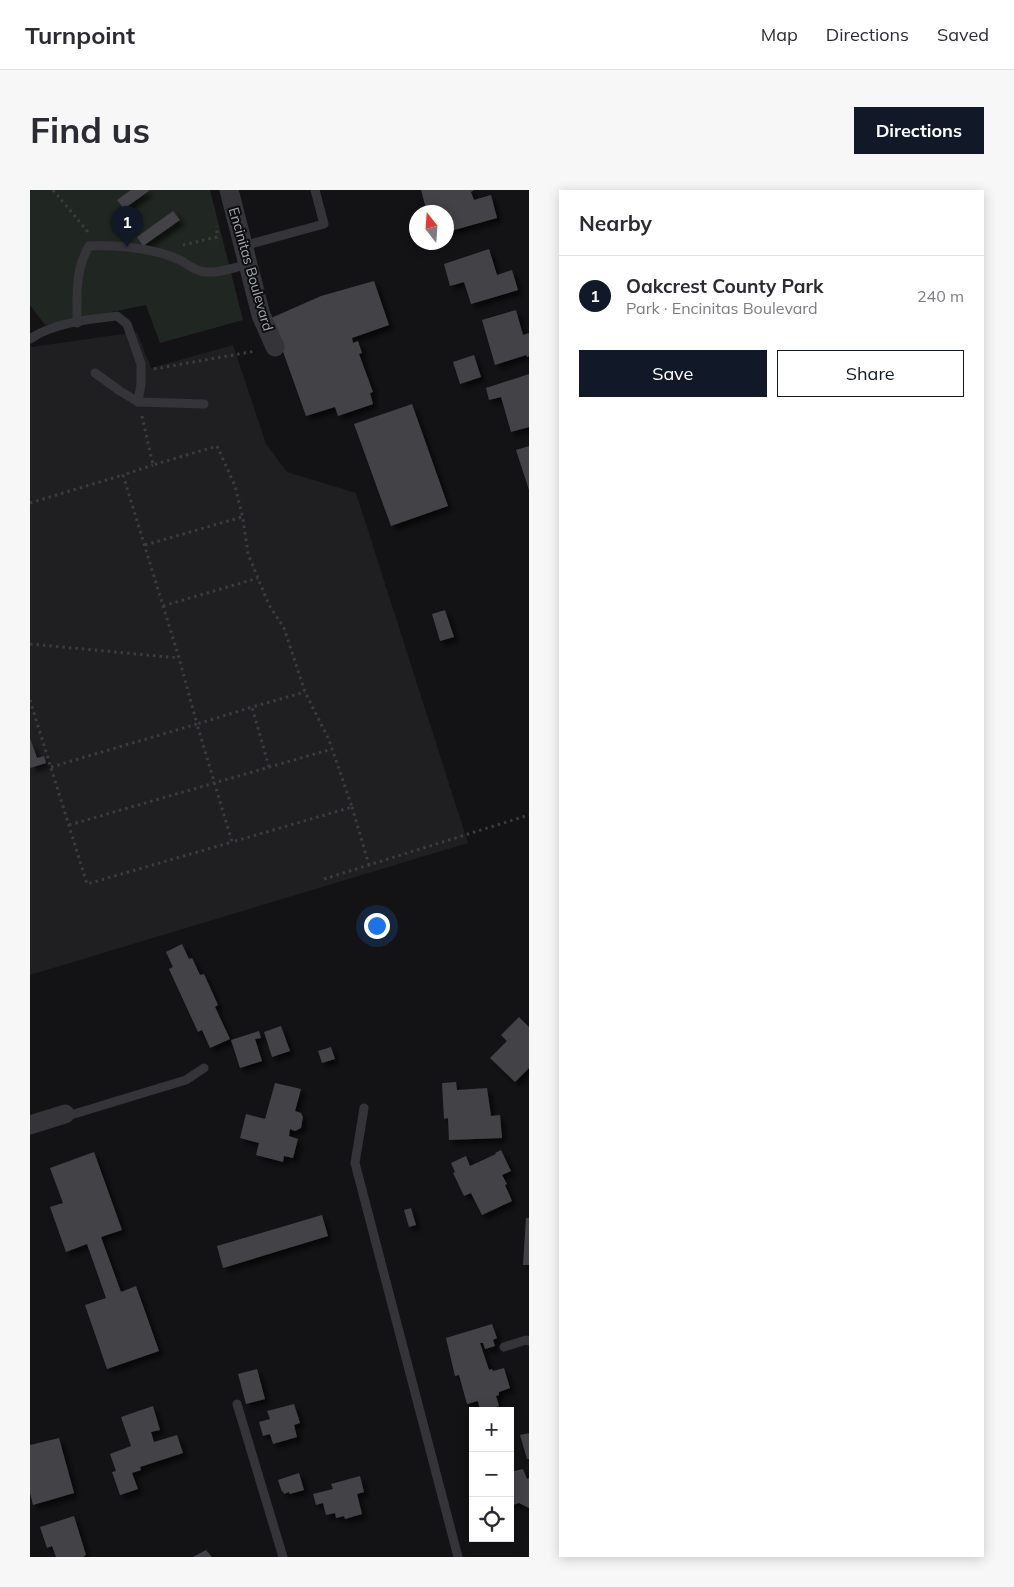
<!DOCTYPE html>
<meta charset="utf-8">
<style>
body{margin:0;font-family:Mulish,sans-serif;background:#f7f7f7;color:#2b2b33}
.controls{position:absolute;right:15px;bottom:15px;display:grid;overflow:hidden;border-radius:0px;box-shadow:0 2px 12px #0003}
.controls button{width:45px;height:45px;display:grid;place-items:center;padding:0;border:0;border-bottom:1px solid #e1e1e2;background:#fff;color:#2b2b33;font:25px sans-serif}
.compass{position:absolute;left:379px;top:15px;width:45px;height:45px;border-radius:50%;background:#fff;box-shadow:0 2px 12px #0003;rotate:343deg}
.you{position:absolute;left:346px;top:735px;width:18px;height:18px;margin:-12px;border:4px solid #fff;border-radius:50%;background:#1a73e8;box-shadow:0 0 0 8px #1a73e833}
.badge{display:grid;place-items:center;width:32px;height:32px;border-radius:50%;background:#111827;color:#fff;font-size:16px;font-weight:700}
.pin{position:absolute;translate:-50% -41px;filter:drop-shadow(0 1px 2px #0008)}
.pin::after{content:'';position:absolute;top:26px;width:18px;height:15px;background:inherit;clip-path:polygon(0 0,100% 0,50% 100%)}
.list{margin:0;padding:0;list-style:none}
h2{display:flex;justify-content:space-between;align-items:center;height:65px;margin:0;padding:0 20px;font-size:21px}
h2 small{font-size:16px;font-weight:400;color:#7c7c81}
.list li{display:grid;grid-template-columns:32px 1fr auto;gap:15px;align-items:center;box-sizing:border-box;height:80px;padding:0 20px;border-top:1px solid #e1e1e2}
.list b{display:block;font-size:19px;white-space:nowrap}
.list p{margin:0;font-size:16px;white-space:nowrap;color:#7c7c81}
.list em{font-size:16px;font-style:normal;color:#7c7c81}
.actions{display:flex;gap:10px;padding:15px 20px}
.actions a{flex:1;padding:11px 0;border:1px solid #111827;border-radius:0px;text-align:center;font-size:18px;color:#111827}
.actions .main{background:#111827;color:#fff}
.icon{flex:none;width:28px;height:28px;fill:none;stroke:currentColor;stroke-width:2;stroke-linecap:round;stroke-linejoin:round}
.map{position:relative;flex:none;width:499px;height:1367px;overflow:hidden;border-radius:0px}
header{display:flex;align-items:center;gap:30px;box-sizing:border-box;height:70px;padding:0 25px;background:#fff;border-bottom:1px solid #e1e1e2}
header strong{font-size:24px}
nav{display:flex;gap:28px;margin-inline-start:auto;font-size:18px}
.intro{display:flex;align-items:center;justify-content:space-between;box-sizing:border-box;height:120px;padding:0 30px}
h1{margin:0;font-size:35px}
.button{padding:12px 22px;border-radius:0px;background:#111827;color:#fff;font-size:18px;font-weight:700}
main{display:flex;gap:30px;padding:0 30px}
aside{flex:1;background:#fff;border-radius:0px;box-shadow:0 2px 12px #0003}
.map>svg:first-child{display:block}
.built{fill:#1f1f21}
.green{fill:#202621}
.building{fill:#424347;filter:url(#shadow)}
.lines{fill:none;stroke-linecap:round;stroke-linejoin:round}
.path{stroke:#3b3c40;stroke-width:3;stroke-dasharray:2.5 4;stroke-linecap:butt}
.lane{stroke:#353539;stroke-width:9}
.street{stroke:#353539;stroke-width:19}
.labels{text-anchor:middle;stroke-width:4;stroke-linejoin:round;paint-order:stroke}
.street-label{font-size:14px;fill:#a6aab3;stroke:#0e0e0f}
</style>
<header>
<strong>Turnpoint</strong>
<nav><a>Map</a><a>Directions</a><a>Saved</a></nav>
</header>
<div class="intro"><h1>Find us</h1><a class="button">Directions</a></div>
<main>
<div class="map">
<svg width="499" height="1367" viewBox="0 0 499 1367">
<defs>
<filter id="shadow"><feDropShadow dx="4.5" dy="4.5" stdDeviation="2.5" flood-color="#0009"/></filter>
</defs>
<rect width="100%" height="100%" fill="#131315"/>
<polygon class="built" points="107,142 121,178 203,155 236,254 257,282 326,303 438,653 0,785 0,154 2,157"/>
<polygon class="green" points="0,0 180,0 213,130 130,153 116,115 15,135 0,115"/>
<g class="building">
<polygon points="101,0 120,0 94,19 87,10"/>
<polygon points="391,0 444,0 441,2 444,10 461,5 467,28 417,42 417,22 397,22"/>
<polygon points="143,21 150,30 113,56 107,47"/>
<polygon points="459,59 467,85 482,80 488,100 441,114 434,92 420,96 414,74"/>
<polygon points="344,91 359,135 322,148 323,153 328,151 332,163 329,164 343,202 340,203 343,214 308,226 305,217 276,226 241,128 291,106"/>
<polygon points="486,120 493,145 499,143 499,166 497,167 496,165 465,175 452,130"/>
<polygon points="444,165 451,187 430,194 423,172"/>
<polygon points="499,184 499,237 481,242 471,207 459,210 456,198"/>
<polygon points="382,214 418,316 361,336 324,234"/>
<polygon points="499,256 499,300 486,260"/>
<polygon points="415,420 424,447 410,451 402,424"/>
<polygon points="0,548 7,568 14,566 16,573 0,578"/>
<polygon points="152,754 159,769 162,768 170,785 174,784 188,815 185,817 200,849 180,858 172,840 168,842 139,779 143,777 136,762"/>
<polygon points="489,827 499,837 499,878 485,892 460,868 477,851 471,845"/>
<polygon points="251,836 260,861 242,867 234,842"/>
<polygon points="229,841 231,848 225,849 232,871 210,878 201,850"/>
<polygon points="301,857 305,869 292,873 288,861"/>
<polygon points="426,892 427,900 457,898 461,926 470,925 472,948 419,950 418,928 414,929 412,893"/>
<polygon points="245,893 271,899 265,921 271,923 273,927 271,938 265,941 260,939 259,946 268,949 263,968 254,966 253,972 226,965 229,953 210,948 216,924 235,929"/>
<polygon points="471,960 481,981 472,985 477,994 475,995 482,1011 452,1025 441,1003 434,1006 423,983 425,982 421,973 436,966 440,976 466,964 465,963"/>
<polygon points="64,962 92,1040 71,1047 91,1102 106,1096 129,1161 77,1179 55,1115 76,1108 57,1054 36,1062 20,1017 33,1013 20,978"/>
<polygon points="381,1018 386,1035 379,1037 374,1020"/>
<polygon points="292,1025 298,1046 193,1078 187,1056"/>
<polygon points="496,1028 499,1028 499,1075 493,1075"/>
<polygon points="462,1134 467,1148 463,1150 465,1156 455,1159 453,1153 450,1153 459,1180 462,1179 463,1181 474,1178 480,1198 469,1202 469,1205 466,1206 469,1216 450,1221 448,1211 437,1214 429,1185 425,1186 416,1148"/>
<polygon points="227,1179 235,1209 216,1214 208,1184"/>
<polygon points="264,1214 270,1233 264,1235 267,1247 243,1254 240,1244 233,1246 229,1232 240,1229 237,1221"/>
<polygon points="123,1216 130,1240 121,1242 124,1252 147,1245 153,1263 110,1277 111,1280 102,1283 108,1299 90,1305 82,1282 86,1281 80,1264 101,1256 91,1227"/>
<polygon points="499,1243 499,1269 497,1269 490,1245"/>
<polygon points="29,1248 44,1303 3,1315 0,1303 0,1255"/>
<polygon points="493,1279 497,1289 499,1288 499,1318 489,1313 480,1316 480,1282"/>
<polygon points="269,1283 274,1300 260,1304 259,1302 254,1304 253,1301 252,1302 248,1290"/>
<polygon points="330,1286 334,1302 327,1304 332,1324 315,1329 314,1326 306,1328 305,1323 296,1325 293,1313 286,1315 283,1304 303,1299 301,1294"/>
<polygon points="44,1326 56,1365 53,1367 26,1367 22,1356 17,1358 10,1337"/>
<polygon points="176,1360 182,1367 163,1367"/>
</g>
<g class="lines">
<g class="path">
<polyline points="23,0 58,42"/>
<polyline points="153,55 187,47 187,36"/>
<polyline points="124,179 226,161"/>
<polyline points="112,226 123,275 187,256 205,296 213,329 218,364 239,415 254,438 275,502 299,550 322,617 202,652"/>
<polyline points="0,313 93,285"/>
<polyline points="115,355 212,327"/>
<polyline points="133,416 228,388"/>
<polyline points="0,454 149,468"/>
<polyline points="0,510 57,694 202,652 167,534 222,517"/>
<polyline points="21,577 167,534 149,468 93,285 123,275"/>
<polyline points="239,577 222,517 275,502"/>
<polyline points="322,617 339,675"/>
<polyline points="39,635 302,559"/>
<polyline points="294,689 499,625"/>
</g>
<g class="lane">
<polyline points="213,56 294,34 285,0"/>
<path d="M47 133C47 105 45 80 59 56 88 55 121 58 148 69 156 73 166 82 176 82 190 83 204 78 218 74"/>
<path d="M0 149C22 133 60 129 87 126L97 134 111 174V194L108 212"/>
<polyline points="65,183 90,201 108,212 174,214"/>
<polyline points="334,918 325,973 428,1367"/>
<polyline points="35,924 44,924 156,890 174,878"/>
<polyline points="474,1157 496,1150 499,1151"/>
<polyline points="207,1214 253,1367"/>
</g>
<g class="street">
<polyline points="199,0 231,125 245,157"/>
<polyline points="0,935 35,924"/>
</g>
</g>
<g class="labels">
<g class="street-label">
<text transform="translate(221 79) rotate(74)" y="5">Encinitas Boulevard</text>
</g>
</g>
</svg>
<div class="controls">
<button>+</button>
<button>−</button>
<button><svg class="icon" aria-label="locate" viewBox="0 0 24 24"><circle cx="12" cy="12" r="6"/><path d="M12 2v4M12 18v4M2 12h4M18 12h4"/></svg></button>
</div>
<svg class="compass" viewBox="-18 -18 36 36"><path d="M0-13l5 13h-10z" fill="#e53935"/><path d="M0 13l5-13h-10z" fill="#7c7c81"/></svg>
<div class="you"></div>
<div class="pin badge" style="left:97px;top:57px">1</div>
</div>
<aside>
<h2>Nearby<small></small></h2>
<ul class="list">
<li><span class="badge">1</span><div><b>Oakcrest County Park</b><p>Park · Encinitas Boulevard</p></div><em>240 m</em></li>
</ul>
<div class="actions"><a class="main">Save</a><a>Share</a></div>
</aside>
</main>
